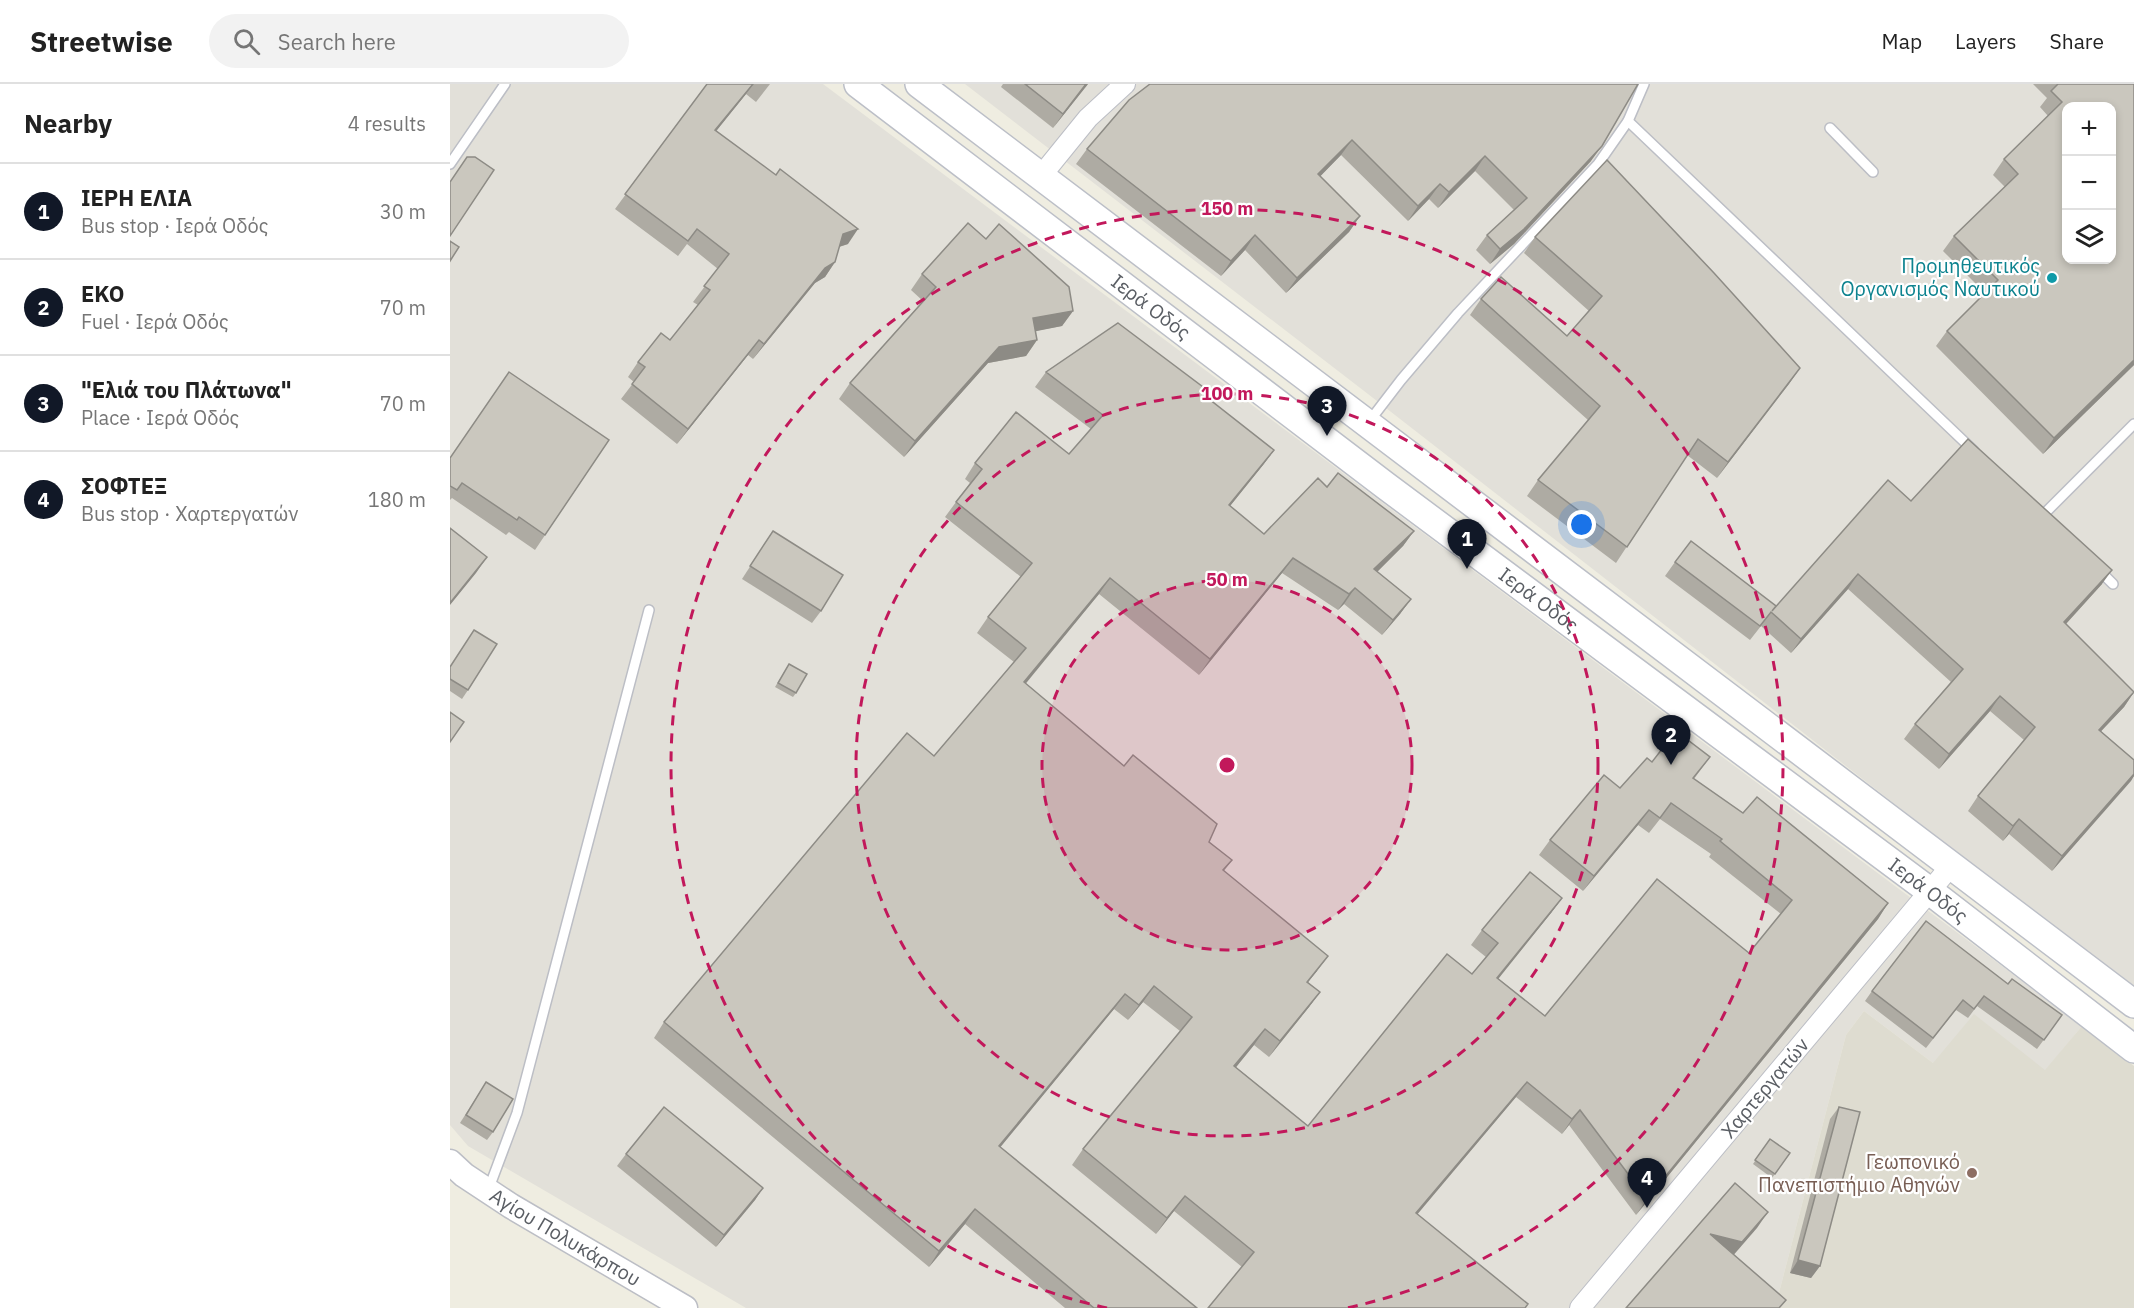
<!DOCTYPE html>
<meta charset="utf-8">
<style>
body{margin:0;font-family:"IBM Plex Sans",sans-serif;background:#f2f2f2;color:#222}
.controls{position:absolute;right:18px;top:18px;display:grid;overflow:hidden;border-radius:12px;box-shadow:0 3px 9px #0003}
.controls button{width:54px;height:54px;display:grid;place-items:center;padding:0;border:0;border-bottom:2px solid #e0e0e0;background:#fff;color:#222;font:30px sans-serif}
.you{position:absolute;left:1132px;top:441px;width:21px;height:21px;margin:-15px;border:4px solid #fff;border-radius:50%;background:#1a73e8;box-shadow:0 0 0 9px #1a73e833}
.badge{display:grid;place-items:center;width:39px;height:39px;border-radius:50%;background:#111827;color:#fff;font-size:20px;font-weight:700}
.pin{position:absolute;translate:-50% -50px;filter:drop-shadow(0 2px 3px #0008)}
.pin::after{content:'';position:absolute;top:32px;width:21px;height:18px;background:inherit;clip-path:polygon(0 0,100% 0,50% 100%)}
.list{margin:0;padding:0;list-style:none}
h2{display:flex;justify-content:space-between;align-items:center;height:78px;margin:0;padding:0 24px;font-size:26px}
h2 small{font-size:20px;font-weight:400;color:#767676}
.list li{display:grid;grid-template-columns:39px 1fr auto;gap:18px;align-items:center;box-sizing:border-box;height:96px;padding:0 24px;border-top:2px solid #e0e0e0}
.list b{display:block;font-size:22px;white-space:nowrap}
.list p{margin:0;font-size:20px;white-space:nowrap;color:#767676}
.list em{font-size:20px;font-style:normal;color:#767676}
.icon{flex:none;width:33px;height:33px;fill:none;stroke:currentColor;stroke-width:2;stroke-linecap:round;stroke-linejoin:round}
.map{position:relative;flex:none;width:1684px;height:1224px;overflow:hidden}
header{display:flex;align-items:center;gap:36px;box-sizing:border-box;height:84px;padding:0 30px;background:#fff;border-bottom:2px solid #e0e0e0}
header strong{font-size:28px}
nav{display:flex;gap:33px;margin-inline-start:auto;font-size:21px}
.search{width:420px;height:54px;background:#f2f2f2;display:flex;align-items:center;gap:15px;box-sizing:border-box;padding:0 21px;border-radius:33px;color:#767676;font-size:22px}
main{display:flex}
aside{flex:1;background:#fff}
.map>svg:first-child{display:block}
.industrial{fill:#e2e0d9;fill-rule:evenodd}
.education{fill:#dedcd0}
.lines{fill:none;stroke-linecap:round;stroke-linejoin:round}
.service-casing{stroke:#bcbec5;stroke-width:12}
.minor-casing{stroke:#bcbec5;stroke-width:22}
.tertiary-casing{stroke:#bcbec5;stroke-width:27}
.secondary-casing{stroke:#bcbfc7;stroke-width:30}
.service{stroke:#fff;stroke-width:9}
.minor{stroke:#fff;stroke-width:20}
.tertiary{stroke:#fff;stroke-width:24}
.secondary{stroke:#fff;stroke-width:27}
.wall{fill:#aeaba3}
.shaded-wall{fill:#8d8b85}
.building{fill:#cac7be;stroke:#8d8b85;stroke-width:1.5;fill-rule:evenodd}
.ring{fill:none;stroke:#c2185b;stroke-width:3;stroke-dasharray:10 8}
.culture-dot{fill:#0f9aa8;stroke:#fff;stroke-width:2}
.education-dot{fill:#8d6e63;stroke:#fff;stroke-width:2}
.labels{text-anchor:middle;stroke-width:4.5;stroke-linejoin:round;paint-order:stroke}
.culture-label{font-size:20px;fill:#0d838f;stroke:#fff;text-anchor:end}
.street-label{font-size:20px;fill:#5a5e64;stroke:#fff}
.education-label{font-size:20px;fill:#785e54;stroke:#fff;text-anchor:end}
.centre{fill:#c2185b;stroke:#fff;stroke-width:3}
.ring-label{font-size:18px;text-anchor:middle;font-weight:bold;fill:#c2185b;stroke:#fff;stroke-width:4.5;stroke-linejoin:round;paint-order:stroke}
</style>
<header>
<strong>Streetwise</strong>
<div class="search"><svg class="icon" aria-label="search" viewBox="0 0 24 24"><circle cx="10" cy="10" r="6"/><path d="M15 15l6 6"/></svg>Search here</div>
<nav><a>Map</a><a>Layers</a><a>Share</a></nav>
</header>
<main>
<aside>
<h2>Nearby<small>4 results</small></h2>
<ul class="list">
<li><span class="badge">1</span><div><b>ΙΕΡΗ ΕΛΙΑ</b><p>Bus stop · Ιερά Οδός</p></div><em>30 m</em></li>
<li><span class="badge">2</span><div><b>EKO</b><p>Fuel · Ιερά Οδός</p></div><em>70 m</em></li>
<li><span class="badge">3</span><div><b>&quot;Ελιά του Πλάτωνα&quot;</b><p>Place · Ιερά Οδός</p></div><em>70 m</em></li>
<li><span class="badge">4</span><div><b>ΣΟΦΤΕΞ</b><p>Bus stop · Χαρτεργατών</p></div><em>180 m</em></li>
</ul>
</aside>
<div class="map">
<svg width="1684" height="1224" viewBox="0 0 1684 1224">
<rect width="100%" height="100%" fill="#efede1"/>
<g class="industrial">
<polygon points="0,0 373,0 1632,942 1596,986 1483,979 1414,927 1396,951 1325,1224 296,1224 18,1062 0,1041"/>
<path d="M515 0H1684V902L1536 791 918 310ZM1616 22H1662V176H1616Z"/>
</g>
<polygon class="education" points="1414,927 1483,979 1524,930 1595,986 1632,942 1684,982 1684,1224 1325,1224 1396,951"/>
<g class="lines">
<g class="service-casing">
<g id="service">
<polyline points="1178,37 1524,367"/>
<polyline points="1380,44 1423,88"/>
<polyline points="0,80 55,0"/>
<polyline points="918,339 951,296 1008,229 1148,80 1178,37 1194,0"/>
<polyline points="1592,432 1684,340"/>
<polyline points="1649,486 1663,500"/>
<polyline points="39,1104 67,1029 199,526"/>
</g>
</g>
<g class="minor-casing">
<g id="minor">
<polyline points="591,92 638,34 675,0"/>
<polyline points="1130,1224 1500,783"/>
</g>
</g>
<g class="tertiary-casing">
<g id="tertiary">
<path id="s1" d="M0 1078 14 1091 61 1122 235 1224"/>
</g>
</g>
<g class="secondary-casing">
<g id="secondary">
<path id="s2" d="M408 0 936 402 1481 808 1684 965"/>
<polyline points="469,0 1684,920"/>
</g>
</g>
<use href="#service" class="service"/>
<use href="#minor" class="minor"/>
<use href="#tertiary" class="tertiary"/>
<use href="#secondary" class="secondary"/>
</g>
<g class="wall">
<polygon points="257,0 320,0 306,18 296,10 266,47 398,160 389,163 385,178 375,193 365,199 303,275 298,271 227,360 171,315 184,298 178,293 188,278 220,256 248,221 243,218 268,185 237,160 228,172 165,125"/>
<polygon points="553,0 638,0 603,44 551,3"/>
<polygon points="1583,0 1684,0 1684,281 1593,370 1486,262 1497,247 1535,209 1493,167 1504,152 1555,103 1543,91 1554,75 1598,32 1590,23 1597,14"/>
<polygon points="679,16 1141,77 1064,160 1040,180 1026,166 1037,151 1064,126 1025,87 988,124 979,115 958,137 891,71 870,92 910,132 899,148 836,209 795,166 771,192 626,80 637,65"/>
<polygon points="1085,153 1350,284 1267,394 1237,371 1166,479 1077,412 1088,396 1138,336 1020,231 1031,215 1117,252 1139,227 1074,169"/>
<polygon points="536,155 623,227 612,242 585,247 587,256 576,272 538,279 454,373 389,315 400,299 473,217 461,206 472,190"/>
<polygon points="596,288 754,311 824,366 813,381 780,422 814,450 877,403 964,447 953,462 927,488 961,515 950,530 932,551 894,520 888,526 832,489 749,591 649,510 575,599 759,758 782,776 774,787 867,887 858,898 870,908 859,923 819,973 804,961 786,983 858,1042 1022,890 1036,873 1021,861 1032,846 1112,814 1101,829 1048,894 1095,932 1299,869 1331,830 1259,773 1261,770 1210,735 1199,749 1188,741 1133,807 1089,771 1100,756 1170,704 1202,678 1260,673 1244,695 1293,729 1438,819 1428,835 1186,1131 1119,1041 1112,1050 1066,1013 967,1130 792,1183 724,1127 706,1150 622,1081 633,1065 730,947 693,918 678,936 664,925 550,1063 747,1224 615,1224 515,1140 479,1183 204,954 214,938 484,672 564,578 527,549 538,533 571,493 495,433 520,399 515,395 525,379 619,370 641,345 585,303"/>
<polygon points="159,356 85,466 59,448 56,451 2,414 0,416 0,374"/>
<polygon points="1461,417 1652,500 1616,540 1684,608 1674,623 1651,647 1684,676 1684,692 1602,787 1559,750 1553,757 1518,727 1528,712 1574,656 1540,627 1489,685 1454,655 1465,640 1501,598 1398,505 1341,569 1311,542 1300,556 1215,492 1225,478 1326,522"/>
<polygon points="323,447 371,527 362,539 292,495"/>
<polygon points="24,546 18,606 12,615 0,607 0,583"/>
<polygon points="339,580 346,609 343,613 325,603"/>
<polygon points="1558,900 1612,931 1587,965 1527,922 1518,934 1506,926 1476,964 1415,917 1422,907"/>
<polygon points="36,998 43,1048 37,1056 10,1039"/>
<polygon points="1389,1023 1370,1182 1361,1194 1340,1189 1380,1035"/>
<polygon points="1320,1055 1340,1069 1322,1094 1303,1080"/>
<polygon points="176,1070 313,1104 305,1116 266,1163 167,1082"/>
</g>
<g class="shaded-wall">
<polygon points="303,0 296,10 255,61 265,46"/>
<polygon points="636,0 638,0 603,44 613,30"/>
<polygon points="902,56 891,71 858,105 868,90"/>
<polygon points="1152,62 1141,77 1064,160 1040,180 1050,165"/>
<polygon points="1035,72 1025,87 988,124 999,108"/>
<polygon points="990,100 979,115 958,137 968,122"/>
<polygon points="910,132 899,148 836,209 847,194"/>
<polygon points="408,145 398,160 382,165 393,150"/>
<polygon points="805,151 795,166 771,192 781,177"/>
<polygon points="385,178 375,193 365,199 303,275 314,260 375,184"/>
<polygon points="623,227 612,242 572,250 583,234"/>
<polygon points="309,256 298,271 227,360 238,345"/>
<polygon points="587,256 576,272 538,279 454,373 465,357 549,263"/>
<polygon points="1684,276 1684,281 1593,370 1604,354"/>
<polygon points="1350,284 1339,300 1267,394 1278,378"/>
<polygon points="824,366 813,381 768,437 779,421"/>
<polygon points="964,447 953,462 914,501 924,485"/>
<polygon points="37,473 26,489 0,521 0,519"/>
<polygon points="843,474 832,489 749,591 760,575"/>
<polygon points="1662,486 1652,500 1604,553 1614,538"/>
<polygon points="1408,490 1398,505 1341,569 1351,555"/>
<polygon points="660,494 649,510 564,614 574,598"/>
<polygon points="905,504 894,520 888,526 899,510"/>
<polygon points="961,515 950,530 932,551 943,536"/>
<polygon points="1684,608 1674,623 1639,660 1649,646"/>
<polygon points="1550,612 1540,627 1489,685 1499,670"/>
<polygon points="1684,690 1684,692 1681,697 1602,787 1612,772"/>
<polygon points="1199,726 1188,741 1133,807 1144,792"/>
<polygon points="1569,735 1559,750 1553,757 1563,742"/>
<polygon points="1112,814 1101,829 1037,909 1047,894"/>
<polygon points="1438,819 1428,835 1186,1131 1197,1115"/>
<polygon points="878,872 867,887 846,913 857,898"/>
<polygon points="704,902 693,918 678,936 689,921"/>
<polygon points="870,908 859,923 819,973 830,957"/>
<polygon points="675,910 664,925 539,1077 549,1062"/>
<polygon points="815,945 804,961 774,998 784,982"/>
<polygon points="1077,998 1066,1013 955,1145 966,1129"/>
<polygon points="1130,1026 1119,1041 1112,1050 1122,1035"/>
<polygon points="313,1104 305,1116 266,1163 274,1151"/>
<polygon points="735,1112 724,1127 706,1150 717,1134"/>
<polygon points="525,1125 515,1140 479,1183 489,1167"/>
<polygon points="1318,1128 1307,1144 1281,1174 1260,1150"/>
<polygon points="1348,1176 1370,1182 1361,1194 1340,1189"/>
</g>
<g class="building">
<polygon points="257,0 303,0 265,46 326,91 330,85 408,145 393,150 385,178 375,184 314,260 309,256 238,345 182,300 195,283 188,278 211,249 220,256 260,206 254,202 279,170 247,145 238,157 175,110"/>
<polygon points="575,0 636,0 613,30"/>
<polygon points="700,0 1188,0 1152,62 1074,145 1050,165 1037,151 1077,114 1035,72 999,108 990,100 968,122 902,56 868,90 910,132 847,194 805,151 781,177 637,65 679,16"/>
<path d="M1608 0H1684V276L1604 354 1497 247 1548 196 1504 152 1568 90 1554 75 1612 18 1601 7ZM1617 22H1662V176H1617Z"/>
<polygon points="17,73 25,73 44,86 0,152 0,98"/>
<polygon points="1157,76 1264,189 1350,284 1278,378 1248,355 1177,463 1088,396 1150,322 1031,215 1051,193 1117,252 1152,212 1085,153"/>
<polygon points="518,139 536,155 549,140 619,203 623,227 583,234 587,256 549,263 465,357 400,299 486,203 472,190"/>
<polygon points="0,157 9,163 0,177"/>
<polygon points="668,239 757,306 754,311 824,366 779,421 814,450 868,394 877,403 888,389 964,447 924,485 961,515 943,536 905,504 899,510 843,474 760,575 660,494 574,598 674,682 683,671 767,740 759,758 782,776 773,786 878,872 857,898 870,908 830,957 815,945 784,982 858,1042 997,870 1022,890 1048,859 1032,846 1080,788 1112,814 1047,894 1095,932 1207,795 1299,869 1342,816 1270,757 1272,755 1221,719 1210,734 1199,726 1144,792 1100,756 1154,691 1170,704 1197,674 1202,678 1226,647 1260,673 1243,694 1293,729 1307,713 1438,819 1197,1115 1130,1026 1122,1035 1077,998 966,1129 1078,1220 1075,1224 758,1224 804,1168 735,1112 717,1134 633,1065 742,933 704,902 689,921 675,910 549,1062 747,1224 644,1224 525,1125 489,1167 214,938 457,649 484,672 576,564 538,533 582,479 506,418 532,385 525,379 566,328 619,370 653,331 596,288"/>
<polygon points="59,288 159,356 95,451 69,433 67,436 12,399 7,406 0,402 0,374"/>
<polygon points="1518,355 1662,486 1614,538 1684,608 1649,646 1684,676 1684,690 1612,772 1569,735 1563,742 1528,712 1585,643 1550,612 1499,670 1465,640 1513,585 1408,490 1351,555 1321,528 1310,542 1225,478 1241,457 1326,522 1322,527 1438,396 1461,417"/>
<polygon points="0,444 37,473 0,519"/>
<polygon points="323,447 393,491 371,527 300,482"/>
<polygon points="24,546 47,560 18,606 0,595 0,583"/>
<polygon points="339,580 357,590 346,609 328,599"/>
<polygon points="0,628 14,638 0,658"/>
<polygon points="1476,837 1558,900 1562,895 1612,931 1594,956 1534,912 1524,925 1513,916 1483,954 1422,907"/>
<polygon points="36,998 63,1015 43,1048 16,1031"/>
<polygon points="214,1023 313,1104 274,1151 176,1070"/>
<polygon points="1389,1023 1410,1028 1370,1182 1348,1176"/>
<polygon points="1320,1055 1340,1069 1325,1090 1305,1076"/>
<polygon points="1285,1099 1318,1128 1292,1158 1260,1150 1336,1216 1329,1224 1176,1224"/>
</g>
<circle cx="777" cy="681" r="185" fill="#c2185b" fill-opacity=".12"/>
<g class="ring">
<circle cx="777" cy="681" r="185"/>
<circle cx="777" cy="681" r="371"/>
<path d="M657 1224A556 556 0 1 1 897 1224"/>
</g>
<circle class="culture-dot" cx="1602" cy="194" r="6"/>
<circle class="education-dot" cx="1522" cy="1089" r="6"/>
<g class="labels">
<g class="culture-label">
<text x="1590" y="189">Προμηθευτικός<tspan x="1590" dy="23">Οργανισμός Ναυτικού</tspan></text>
</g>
<g class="street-label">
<text dy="7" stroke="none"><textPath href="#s2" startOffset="368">Ιερά Οδός</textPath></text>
<text dy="7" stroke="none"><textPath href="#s2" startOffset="854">Ιερά Οδός</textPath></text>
<text dy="7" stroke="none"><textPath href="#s2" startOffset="1340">Ιερά Οδός</textPath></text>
<text transform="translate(1315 1004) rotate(-50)" y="7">Χαρτεργατών</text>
<text dy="7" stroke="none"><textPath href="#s1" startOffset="138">Αγίου Πολυκάρπου</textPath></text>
</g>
<g class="education-label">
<text x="1510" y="1085">Γεωπονικό<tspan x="1510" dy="23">Πανεπιστήμιο Αθηνών</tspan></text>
</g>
</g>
<circle cx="777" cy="681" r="9" class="centre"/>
<g class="ring-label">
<text x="777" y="131">150 m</text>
<text x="777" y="316">100 m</text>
<text x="777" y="502">50 m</text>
</g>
</svg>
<div class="controls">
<button>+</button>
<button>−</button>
<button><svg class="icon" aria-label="layers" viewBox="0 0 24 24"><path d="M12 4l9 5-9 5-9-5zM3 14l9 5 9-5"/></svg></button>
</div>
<div class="you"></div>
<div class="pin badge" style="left:1017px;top:485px">1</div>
<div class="pin badge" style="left:1221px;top:681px">2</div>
<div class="pin badge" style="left:877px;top:352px">3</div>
<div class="pin badge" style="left:1197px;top:1124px">4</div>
</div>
</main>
